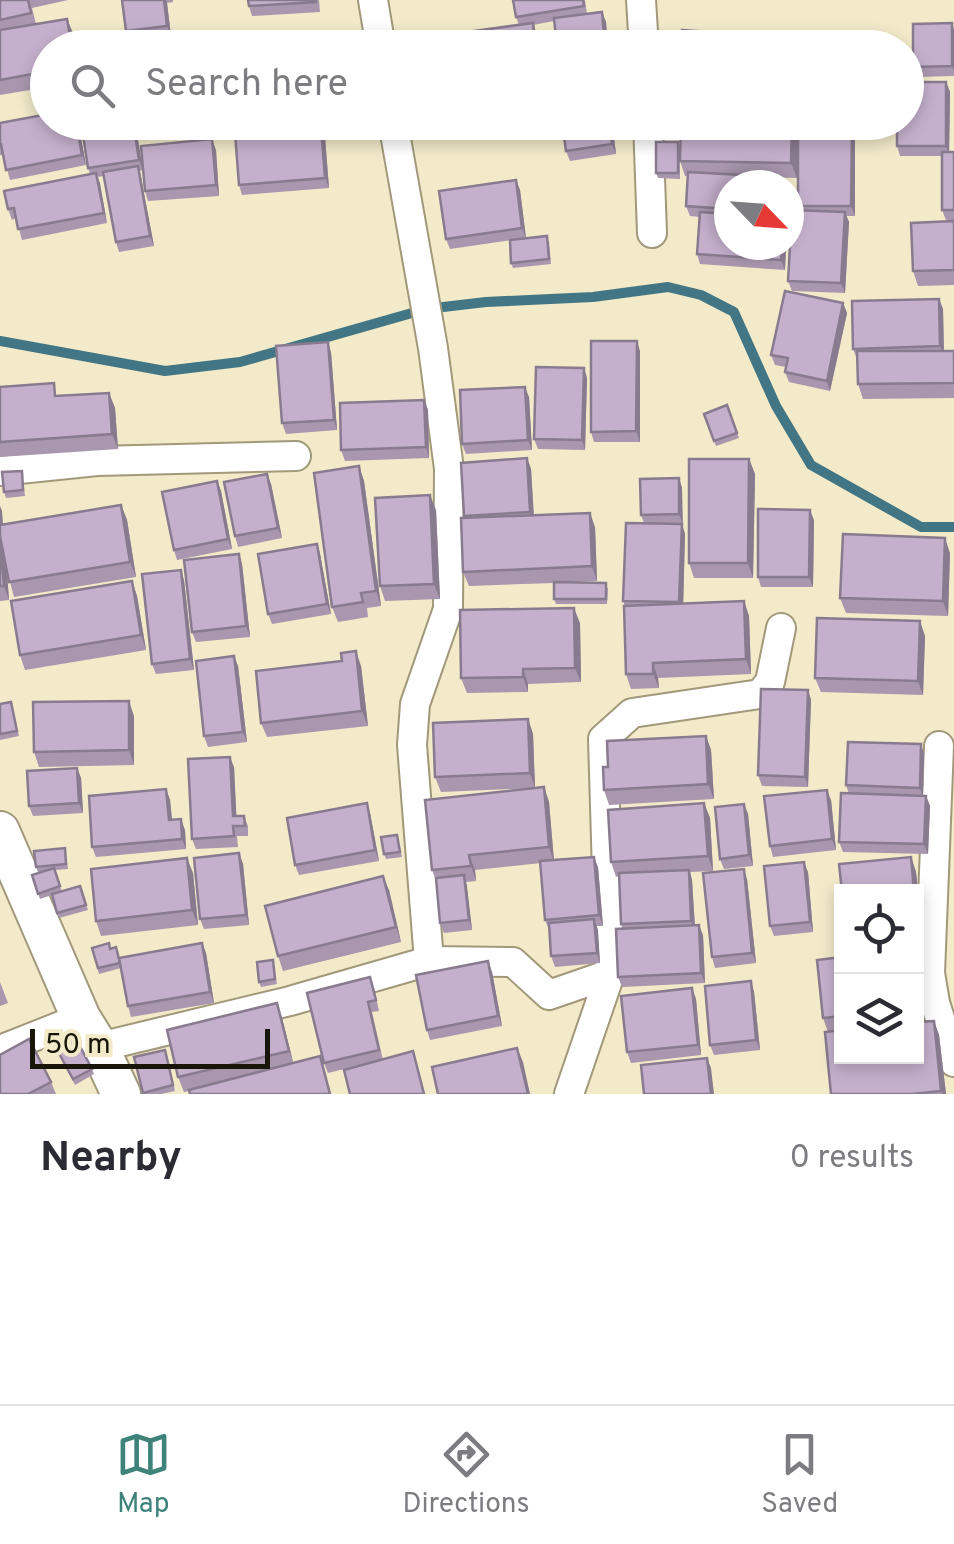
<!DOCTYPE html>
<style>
body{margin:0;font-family:Overpass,sans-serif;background:#f7f7f7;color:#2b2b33}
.controls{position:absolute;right:30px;bottom:30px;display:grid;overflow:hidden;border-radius:0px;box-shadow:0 5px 15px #0003}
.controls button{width:90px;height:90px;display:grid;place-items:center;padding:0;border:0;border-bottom:2px solid #e1e1e2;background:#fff;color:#2b2b33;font:50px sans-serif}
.compass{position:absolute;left:714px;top:170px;width:90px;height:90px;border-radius:50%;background:#fff;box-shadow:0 5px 15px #0003;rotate:115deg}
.scale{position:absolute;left:30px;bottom:25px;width:240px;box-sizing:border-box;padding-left:10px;border:5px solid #181509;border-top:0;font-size:28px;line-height:35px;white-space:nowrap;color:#181509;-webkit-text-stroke:8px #f2eac9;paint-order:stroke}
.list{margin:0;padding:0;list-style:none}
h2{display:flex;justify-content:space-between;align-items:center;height:130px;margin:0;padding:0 40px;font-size:42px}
h2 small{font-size:32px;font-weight:400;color:#7c7c81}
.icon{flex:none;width:55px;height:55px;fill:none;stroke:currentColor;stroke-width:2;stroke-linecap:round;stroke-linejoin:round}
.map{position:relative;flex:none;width:954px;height:1094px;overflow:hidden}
.search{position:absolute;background:#fff;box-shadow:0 5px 15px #0003;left:30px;right:30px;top:30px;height:110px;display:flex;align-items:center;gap:25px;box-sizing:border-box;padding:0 35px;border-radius:55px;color:#7c7c81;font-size:38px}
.sheet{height:310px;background:#fff}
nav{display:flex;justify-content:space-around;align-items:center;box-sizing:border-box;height:140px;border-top:2px solid #e1e1e2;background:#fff;font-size:28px;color:#7c7c81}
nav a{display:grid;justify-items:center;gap:5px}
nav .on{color:#3e837a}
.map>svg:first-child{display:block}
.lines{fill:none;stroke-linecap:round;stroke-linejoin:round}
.stream{stroke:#437684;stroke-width:10}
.street-casing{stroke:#a1997a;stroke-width:32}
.secondary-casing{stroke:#a1997a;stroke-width:42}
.street{stroke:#fff;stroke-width:28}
.secondary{stroke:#fff;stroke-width:38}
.wall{fill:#a997af}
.shaded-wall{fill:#897b8f}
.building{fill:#c4b0cc;stroke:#897b8f;stroke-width:2.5}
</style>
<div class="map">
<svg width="954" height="1094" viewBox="0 0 954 1094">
<rect width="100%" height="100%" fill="#f2eac9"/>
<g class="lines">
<polyline class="stream" points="0,341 165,371 240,362 426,309 486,302 593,297 668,287 701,295 734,312 776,406 811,465 921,527 954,527"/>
<g class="street-casing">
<g id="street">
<polyline points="373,0 381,48"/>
<polyline points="641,0 644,48"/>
<polyline points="393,122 433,348 449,469 448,609 415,704 412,745 429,961"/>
<polyline points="648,122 652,233"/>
<polyline points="0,471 97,461 296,456"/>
<polyline points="939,746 930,973 935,1003 954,1062"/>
<polyline points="99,1047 290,1001 429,961 513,962 549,995 610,974"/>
<polyline points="0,1050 81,1018"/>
<polyline points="569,1094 610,974 603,739 632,713 760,694 770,682 781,628"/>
</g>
</g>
<g class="secondary-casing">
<polyline id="secondary" points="0,831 81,1018 99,1047 121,1094"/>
</g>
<use href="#street" class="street"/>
<use href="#secondary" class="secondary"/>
</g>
<g class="wall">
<polygon points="0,0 68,0 32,8 36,24 73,33 48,48 48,87 0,95"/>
<polygon points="122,0 173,0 173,2 167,3 171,36 130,41 126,31"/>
<polygon points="319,0 320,12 252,16 249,6"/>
<polygon points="585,0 587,14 602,12 606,22 608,48 557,48 554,21 533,25 538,38 519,25 516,17"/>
<polygon points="954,29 954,76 916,77 913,67"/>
<polygon points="946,82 950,92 949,152 954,152 954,220 946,220 942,210 942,156 900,156 897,146"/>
<polygon points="78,122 86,165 10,180 3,155 0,155 0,123"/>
<polygon points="135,122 143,170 139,171 154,246 119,252 116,242 104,176 97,177 107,223 22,240 16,218 12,220 8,209 90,174 88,168"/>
<polygon points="562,122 612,122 616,154 570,161 566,151"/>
<polygon points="794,122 797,178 760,177 763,185 729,185 729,245 786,245 785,270 700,264 697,254 700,217 690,216 686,206 688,176 685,176 680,161 680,179 658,178 656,173 680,147"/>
<polygon points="816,122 852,122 855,135 855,216 846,216 849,222 845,293 792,291 788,281 799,210 798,206"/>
<polygon points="325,137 329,188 242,195 239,185"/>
<polygon points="216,150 219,196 148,201 145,191"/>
<polygon points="516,180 520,190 526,238 450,249 446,239"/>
<polygon points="954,221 954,285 918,286 913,271"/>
<polygon points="549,241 551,264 513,268 511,263"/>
<polygon points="939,299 943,309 944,351 954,351 954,398 863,399 858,384 857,359 853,349"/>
<polygon points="843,303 847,313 830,391 789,382 785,372 786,367 775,365 771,355"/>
<polygon points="640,351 640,442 594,442 591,432"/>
<polygon points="331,352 337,430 286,434 282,423"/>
<polygon points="584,368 587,378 585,450 538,449 534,439"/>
<polygon points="0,387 59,396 109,393 115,408 118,449 0,457"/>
<polygon points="529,397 532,450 466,454 462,444"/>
<polygon points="424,400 428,410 429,458 345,461 341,450"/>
<polygon points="727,405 739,438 716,446 704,414"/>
<polygon points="527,458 531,469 534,515 595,527 597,581 567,582 608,588 607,604 556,604 554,599 554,583 469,586 463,572 464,516"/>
<polygon points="749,459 755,474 753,578 694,578 689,563"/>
<polygon points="359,466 364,481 381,606 367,608 368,617 338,622 332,607"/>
<polygon points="22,471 25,496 6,498 4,492"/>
<polygon points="679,478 682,488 682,525 685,534 683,604 744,601 749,616 751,674 658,678 659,688 631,689 626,674 625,606 623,601 644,523 641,515"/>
<polygon points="217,481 221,491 232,549 177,560 174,550"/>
<polygon points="271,484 282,538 238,547 235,536"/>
<polygon points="121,505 127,520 136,577 14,597 7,571 9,600 0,601 0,506 3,524"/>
<polygon points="436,510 440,599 385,601 380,586"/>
<polygon points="814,520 813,587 761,587 758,577"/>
<polygon points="317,544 320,554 331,614 272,624 268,614"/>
<polygon points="950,553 948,616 846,613 840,598"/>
<polygon points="239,554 242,564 250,637 196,642 192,632"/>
<polygon points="184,580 194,670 156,674 152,664"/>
<polygon points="132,581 137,596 146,650 25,670 20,655"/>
<polygon points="580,623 581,682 528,684 528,692 467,693 461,678"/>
<polygon points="925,636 923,695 821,692 815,678"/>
<polygon points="234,656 238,666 247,742 208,747 204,736"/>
<polygon points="342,661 361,666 368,726 267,737 261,723"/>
<polygon points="808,690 811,700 808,787 762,786 758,775"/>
<polygon points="11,702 19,736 0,740 0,704"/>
<polygon points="134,716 134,765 39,767 34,752"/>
<polygon points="528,719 533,734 535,788 441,792 435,777"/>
<polygon points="706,736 711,750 714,799 609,805 604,790 608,767"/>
<polygon points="921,744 924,754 923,796 926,796 930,806 928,854 843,852 839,842 849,794 846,785"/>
<polygon points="234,767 236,816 244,816 248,826 248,836 237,836 238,847 196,849 192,839"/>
<polygon points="77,768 81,778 83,813 33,816 29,806"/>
<polygon points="544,787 549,802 554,860 598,867 603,926 597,926 600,963 555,967 551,956 549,930 545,920 541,863 475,870 476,881 466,882 472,930 444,933 440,923 437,883 432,870"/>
<polygon points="166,789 170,800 172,820 185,830 186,849 96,857 92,847"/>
<polygon points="831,800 836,850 773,857 770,846"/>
<polygon points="704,803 710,818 713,871 690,872 692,880 695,925 703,935 705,983 622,987 618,977 622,928 621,924 619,876 616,877 611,862"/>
<polygon points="744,804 748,814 753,866 724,869 720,859"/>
<polygon points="370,813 379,861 299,875 295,865"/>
<polygon points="397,835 402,857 386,859 384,854"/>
<polygon points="65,848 68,869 55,870 62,892 80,886 88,910 59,918 52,895 40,899 32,875 44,872 38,872 36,867"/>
<polygon points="239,853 243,864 249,925 204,929 200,919"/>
<polygon points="911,857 916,872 923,936 916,936 916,892"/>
<polygon points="808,872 813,932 774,936 770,926"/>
<polygon points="193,873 198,925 101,936 96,921"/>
<polygon points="747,879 756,963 715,968 712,957"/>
<polygon points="389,890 401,942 283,971 278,956"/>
<polygon points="202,943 206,953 214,1003 131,1017 128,1006 121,968 99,974 92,948 110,949 120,958"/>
<polygon points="842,957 842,1056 916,1056 916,960 924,1022 934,1021 939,1035 946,1094 831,1094 828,1032 823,1018"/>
<polygon points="273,960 277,984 261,987 259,982"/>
<polygon points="488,961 492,972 502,1026 430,1040 427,1030"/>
<polygon points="751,981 754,992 760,1050 714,1055 710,1045"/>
<polygon points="0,982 8,1003 0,1006"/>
<polygon points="374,988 379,1011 372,1012 383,1060 416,1062 425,1094 350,1094 372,1062 328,1073 324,1063"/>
<polygon points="692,988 696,999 701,1055 631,1063 627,1052"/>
<polygon points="277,1003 282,1018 293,1063 320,1056 331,1094 190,1094 189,1091 184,1092 178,1077"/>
<polygon points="55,1046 92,1069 94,1074 75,1085"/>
<polygon points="167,1055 175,1091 161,1094 143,1094 134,1057"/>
<polygon points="51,1082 56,1094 0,1094"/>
</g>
<g class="shaded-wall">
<polygon points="164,0 166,0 167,3 171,36 167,26"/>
<polygon points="602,12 606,22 608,48 605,48"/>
<polygon points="67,19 73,33 75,48 72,48"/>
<polygon points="533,23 538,38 539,48 536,48"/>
<polygon points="952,23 954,29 954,71 952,66"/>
<polygon points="946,82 950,92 949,156 946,146"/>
<polygon points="76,122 78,122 86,165 82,155"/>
<polygon points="133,122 135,122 143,170 139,160"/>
<polygon points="609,122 612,122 616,154 612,144"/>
<polygon points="792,122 794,122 798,133 797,178 791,163"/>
<polygon points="852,125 855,135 855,216 851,206"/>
<polygon points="321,127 325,137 329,188 325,178"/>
<polygon points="212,139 216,150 219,196 216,185"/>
<polygon points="138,166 141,177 154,246 150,236"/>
<polygon points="96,173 100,183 107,223 104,213"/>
<polygon points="516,180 520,190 526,238 522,228"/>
<polygon points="845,212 849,222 845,293 841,283"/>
<polygon points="782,245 786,245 785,270 781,260"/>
<polygon points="939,299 943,309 944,357 940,346"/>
<polygon points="843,303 847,313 830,391 827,381"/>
<polygon points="637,341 640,351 640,442 636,431"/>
<polygon points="328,342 331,352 337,430 334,420"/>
<polygon points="584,368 587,378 585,450 582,440"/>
<polygon points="525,387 529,397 532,450 528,440"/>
<polygon points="109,393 115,408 118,449 112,434"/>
<polygon points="424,400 428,410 429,458 426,447"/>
<polygon points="527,458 531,469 534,522 530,512"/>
<polygon points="749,459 755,474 753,578 748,563"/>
<polygon points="359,466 364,481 381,606 376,591"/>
<polygon points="267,474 271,484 282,538 278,528"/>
<polygon points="679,478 682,488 683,525 679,514"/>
<polygon points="217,481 221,491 232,549 228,539"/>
<polygon points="430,495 436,510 440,599 434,584"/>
<polygon points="121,505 127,520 136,577 130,562"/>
<polygon points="0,506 2,511 4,540 0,528"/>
<polygon points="810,510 814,520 813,587 809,577"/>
<polygon points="590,513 595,527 597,581 592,566"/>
<polygon points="682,524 685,534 683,612 679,602"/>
<polygon points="0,534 5,547 9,600 4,586"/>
<polygon points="945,538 950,553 948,616 943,601"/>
<polygon points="317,544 320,554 331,614 327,604"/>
<polygon points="239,554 242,564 250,637 246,626"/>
<polygon points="181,570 184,580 194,670 190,659"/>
<polygon points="132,581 137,596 146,650 141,635"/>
<polygon points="744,601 749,616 751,674 746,659"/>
<polygon points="574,608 580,623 581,682 575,668"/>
<polygon points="920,621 925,636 923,695 918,681"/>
<polygon points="356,651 361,666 368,726 362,711"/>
<polygon points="234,656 238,666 247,742 243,732"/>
<polygon points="653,663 658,678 659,688 653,674"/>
<polygon points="523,669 528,684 528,692 523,677"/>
<polygon points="808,690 811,700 808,787 805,777"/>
<polygon points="129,701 134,716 134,765 129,750"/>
<polygon points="528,719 533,734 535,788 530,773"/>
<polygon points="706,736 711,750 714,799 708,784"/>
<polygon points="921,744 924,754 923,798 920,788"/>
<polygon points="230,757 234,767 237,827 233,816"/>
<polygon points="77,768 81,778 83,813 79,803"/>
<polygon points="544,787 549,802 554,862 549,847"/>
<polygon points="166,789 170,800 173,830 169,820"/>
<polygon points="827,790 831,800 836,850 832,839"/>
<polygon points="926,796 930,806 928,854 924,844"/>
<polygon points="367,803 370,813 379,861 375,850"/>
<polygon points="704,803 710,818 713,871 708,856"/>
<polygon points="744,804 748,814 753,866 749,855"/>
<polygon points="181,819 185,830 186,849 182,839"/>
<polygon points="239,853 243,864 249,925 246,915"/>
<polygon points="469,855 475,870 476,881 471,866"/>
<polygon points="594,857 598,867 603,926 599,915"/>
<polygon points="911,857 916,872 923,936 917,921 916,892 914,892"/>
<polygon points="187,858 193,873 198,925 192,910"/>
<polygon points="804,862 808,872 813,932 810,922"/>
<polygon points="744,869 747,879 756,963 752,953"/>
<polygon points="689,870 692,880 695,931 691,921"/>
<polygon points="464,875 467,886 472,930 469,920"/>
<polygon points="383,876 389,890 401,942 396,927"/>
<polygon points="594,919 598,930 600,963 597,953"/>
<polygon points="699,925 703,935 705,983 701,973"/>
<polygon points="202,943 206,953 214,1003 210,992"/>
<polygon points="916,960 918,964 924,1023 919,1008"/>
<polygon points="488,961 492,972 502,1026 498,1016"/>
<polygon points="751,981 754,992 760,1050 756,1040"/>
<polygon points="692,988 696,999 701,1055 698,1045"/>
<polygon points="277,1003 282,1018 294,1066 289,1051"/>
<polygon points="934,1021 939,1035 946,1094 943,1094 941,1091"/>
<polygon points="517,1048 523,1062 530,1094 528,1094"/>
<polygon points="707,1058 711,1068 714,1094 711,1094"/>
</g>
<g class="building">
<polygon points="0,0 28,0 31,13 0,20"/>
<polygon points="122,0 164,0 167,26 126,31"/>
<polygon points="248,0 316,0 316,2 249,6"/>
<polygon points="513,0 583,0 584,6 516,17"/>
<polygon points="602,12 605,48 557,48 554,18"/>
<polygon points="67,19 72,48 48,48 48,71 0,80 0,30"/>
<polygon points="533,23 536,48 439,48 437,36"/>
<polygon points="952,23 952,66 913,67 913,24"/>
<polygon points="682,30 797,38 797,48 681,48"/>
<polygon points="319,40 320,48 251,48 251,46"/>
<polygon points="801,41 852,44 852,48 800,48"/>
<polygon points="193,43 194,48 170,48"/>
<polygon points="906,82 946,82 946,146 897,146 897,122 906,122"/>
<polygon points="48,114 48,122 76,122 82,155 6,170 1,144 0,144 0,123"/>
<polygon points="81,122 133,122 139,160 88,168"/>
<polygon points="562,122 609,122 612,144 566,151"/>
<polygon points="681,122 792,122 791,163 680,161"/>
<polygon points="798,125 852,125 851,206 798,206"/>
<polygon points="321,127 325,178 239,185 235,133"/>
<polygon points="212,139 216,185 145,191 141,146"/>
<rect x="656" y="142" width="22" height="31"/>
<rect x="942" y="152" width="12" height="58"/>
<polygon points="138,166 150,236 116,242 103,172"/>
<polygon points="688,172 760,176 759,185 729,185 729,209 686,206"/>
<polygon points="96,173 104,213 18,229 14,208 8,209 4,191"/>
<polygon points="516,180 522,228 446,239 439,191"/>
<polygon points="792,210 845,212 841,283 788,281"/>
<polygon points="700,212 729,214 729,245 782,245 781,260 697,254"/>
<polygon points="954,221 954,270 913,271 911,223"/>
<polygon points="547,236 549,259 511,263 510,240"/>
<polygon points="785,291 843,303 827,381 785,372 788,358 771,355"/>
<polygon points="939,299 940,346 853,349 852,301"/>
<polygon points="591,341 637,341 636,431 591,432"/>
<polygon points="328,342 334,420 282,423 276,346"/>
<polygon points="857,351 954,351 954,383 858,384"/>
<polygon points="536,367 584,368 582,440 534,439"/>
<polygon points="54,383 55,396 109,393 112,434 0,442 0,387"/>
<polygon points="525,387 528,440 462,444 460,390"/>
<polygon points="424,400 426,447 341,450 340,403"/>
<polygon points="727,405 737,433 714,441 704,414"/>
<polygon points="527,458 530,512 464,516 461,463"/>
<polygon points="689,459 749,459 748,563 689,563"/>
<polygon points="359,466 376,591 361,593 363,602 332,607 314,473"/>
<polygon points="22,471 23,490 4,492 2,472"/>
<polygon points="267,474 278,528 235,536 224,482"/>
<polygon points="679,478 679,514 641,515 640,479"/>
<polygon points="217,481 228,539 174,550 162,492"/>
<polygon points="430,495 434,584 380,586 375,498"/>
<polygon points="121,505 130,562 9,582 0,536 0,525"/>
<polygon points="758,509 810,510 809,577 758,577"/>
<polygon points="590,513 592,566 463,572 461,518"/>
<polygon points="626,523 682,524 679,602 623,601"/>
<polygon points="843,534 945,538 943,601 840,598"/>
<polygon points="0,540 4,586 0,586"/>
<polygon points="317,544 327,604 268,614 258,554"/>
<polygon points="239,554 246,626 192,632 184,560"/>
<polygon points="181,570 190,659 152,664 142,574"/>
<polygon points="132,581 141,635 20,655 11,601"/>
<polygon points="554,582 606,583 606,599 554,599"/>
<polygon points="744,601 746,659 653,663 653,674 626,674 624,606"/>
<polygon points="574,608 575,668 523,669 523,677 461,678 460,610"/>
<polygon points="817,618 920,621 918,681 815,678"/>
<polygon points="356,651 362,711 261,723 256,671 342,661 341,653"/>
<polygon points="234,656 243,732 204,736 196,661"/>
<polygon points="761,689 808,690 805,777 758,775"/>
<polygon points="129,701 129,750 34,752 33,702"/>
<polygon points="11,702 17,731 0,734 0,704"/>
<polygon points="528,719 530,773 435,777 433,723"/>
<polygon points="706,736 708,784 604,790 603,767 608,767 607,741"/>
<polygon points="848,742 921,744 920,788 846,785"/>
<polygon points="230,757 233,816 244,816 245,826 233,826 234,836 192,839 188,759"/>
<polygon points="77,768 79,803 29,806 27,771"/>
<polygon points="544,787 549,847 469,855 471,866 432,870 425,800"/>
<polygon points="166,789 169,820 181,819 182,839 92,847 89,796"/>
<polygon points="827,790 832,839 770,846 764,796"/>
<polygon points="841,793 926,796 924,844 839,842"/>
<polygon points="367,803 375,850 295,865 287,818"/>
<polygon points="704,803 708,856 611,862 608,810"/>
<polygon points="744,804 749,855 720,859 715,807"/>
<polygon points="397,835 400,852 384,854 381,837"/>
<polygon points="65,848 66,864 36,867 34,851"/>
<polygon points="239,853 246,915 200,919 194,858"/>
<polygon points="594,857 599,915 545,920 540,861"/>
<polygon points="911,857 914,892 842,892 839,864"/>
<polygon points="187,858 192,910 96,921 91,869"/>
<polygon points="804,862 810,922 770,926 764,866"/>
<polygon points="54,868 60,886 38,894 32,875"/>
<polygon points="744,869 752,953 712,957 703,873"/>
<polygon points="689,870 691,921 621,924 619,873"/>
<polygon points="464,875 469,920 440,923 436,878"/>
<polygon points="383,876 396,927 278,956 265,906"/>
<polygon points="80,886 86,905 57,913 52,894"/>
<polygon points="594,919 597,953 551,956 549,923"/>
<polygon points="699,925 701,973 618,977 616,929"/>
<polygon points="109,943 110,949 116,947 120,963 98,968 92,948"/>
<polygon points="202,943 210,992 128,1006 119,958"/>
<polygon points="842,957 842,1016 823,1018 817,960"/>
<polygon points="273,960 275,979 259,982 257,962"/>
<polygon points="488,961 498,1016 427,1030 416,975"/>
<polygon points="370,977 376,1000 368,1002 379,1050 324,1063 307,993"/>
<polygon points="751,981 756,1040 710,1045 705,986"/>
<polygon points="692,988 698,1045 627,1052 621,996"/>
<polygon points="277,1003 289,1051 178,1077 167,1030"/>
<polygon points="934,1021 941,1091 912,1094 831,1094 825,1032 842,1030 842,1056 916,1056 916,1022"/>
<polygon points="74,1035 92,1069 73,1079 55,1046"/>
<polygon points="29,1039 51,1082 28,1094 0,1094 0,1055"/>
<polygon points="517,1048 528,1094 438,1094 432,1067"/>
<polygon points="165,1050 173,1085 143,1093 134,1057"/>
<polygon points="413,1051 424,1094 350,1094 344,1070"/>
<polygon points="320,1056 330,1094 190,1094 189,1090"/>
<polygon points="707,1058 711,1094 644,1094 641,1065"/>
</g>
</svg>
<div class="controls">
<button><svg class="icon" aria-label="locate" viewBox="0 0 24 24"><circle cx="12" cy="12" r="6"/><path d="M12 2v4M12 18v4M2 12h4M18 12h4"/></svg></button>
<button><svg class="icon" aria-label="layers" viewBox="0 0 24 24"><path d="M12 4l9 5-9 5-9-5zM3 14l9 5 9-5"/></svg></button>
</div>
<svg class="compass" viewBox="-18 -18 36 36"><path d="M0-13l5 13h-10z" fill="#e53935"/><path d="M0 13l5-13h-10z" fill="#7c7c81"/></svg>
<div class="scale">50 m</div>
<div class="search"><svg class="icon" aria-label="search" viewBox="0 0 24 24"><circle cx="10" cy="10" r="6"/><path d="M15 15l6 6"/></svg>Search here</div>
</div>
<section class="sheet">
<h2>Nearby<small>0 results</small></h2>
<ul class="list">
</ul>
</section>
<nav>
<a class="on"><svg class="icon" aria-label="map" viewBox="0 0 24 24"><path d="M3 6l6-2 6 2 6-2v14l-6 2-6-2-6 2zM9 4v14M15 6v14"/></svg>Map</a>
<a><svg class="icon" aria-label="directions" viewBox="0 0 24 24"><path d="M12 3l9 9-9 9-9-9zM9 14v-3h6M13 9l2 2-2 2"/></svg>Directions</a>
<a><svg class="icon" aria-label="saved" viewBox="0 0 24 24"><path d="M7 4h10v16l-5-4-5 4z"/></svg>Saved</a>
</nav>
